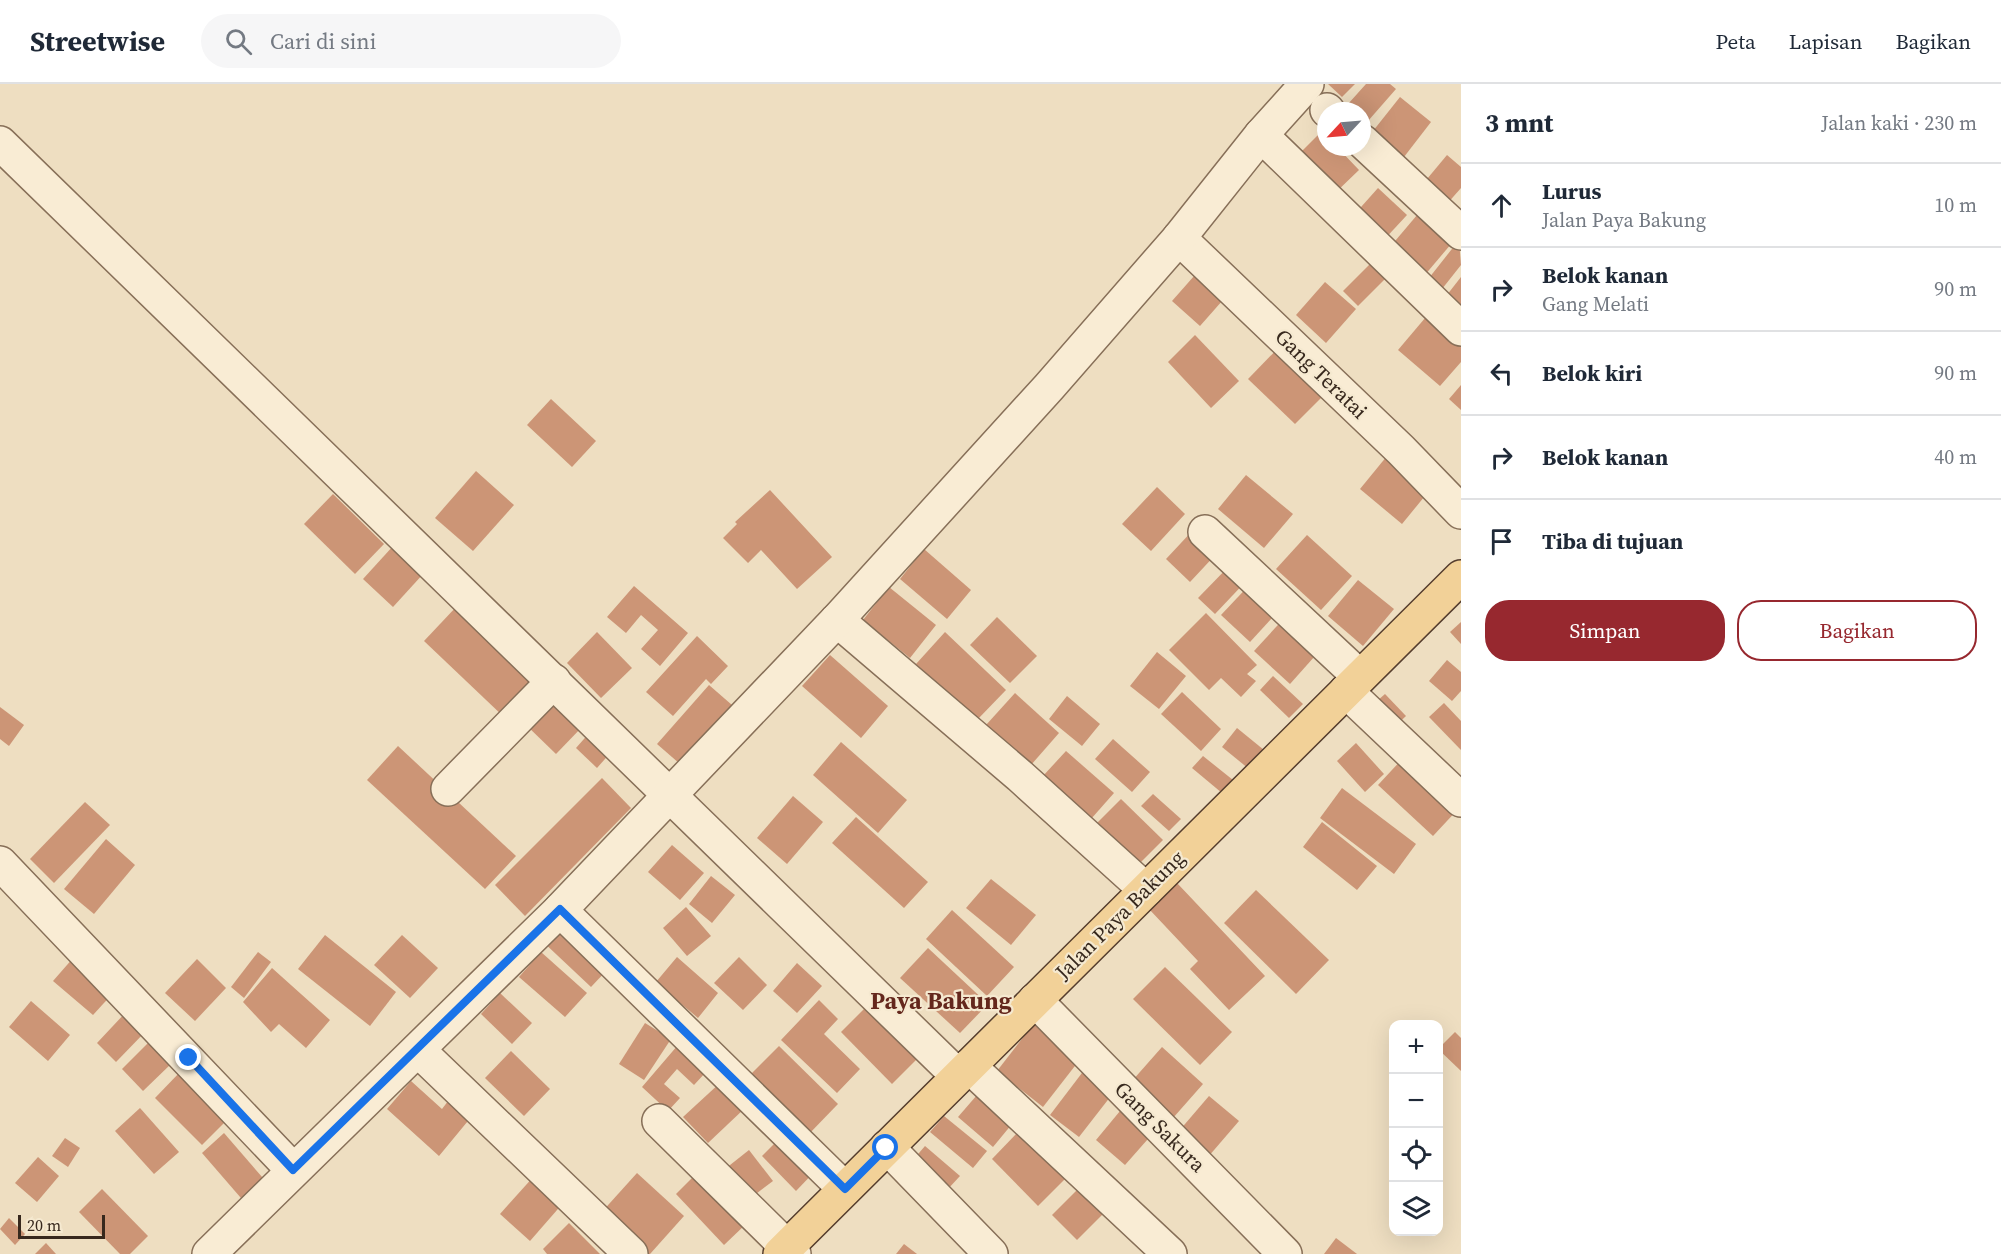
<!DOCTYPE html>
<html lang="id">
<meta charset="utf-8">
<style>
body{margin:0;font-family:"Source Serif 4",serif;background:#f6f6f7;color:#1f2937}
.controls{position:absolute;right:18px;bottom:18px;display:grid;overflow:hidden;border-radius:12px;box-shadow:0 6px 24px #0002}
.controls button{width:54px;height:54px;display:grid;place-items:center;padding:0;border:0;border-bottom:2px solid #e0e1e3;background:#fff;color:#1f2937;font:30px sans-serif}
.compass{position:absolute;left:1317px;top:18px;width:54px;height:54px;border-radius:50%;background:#fff;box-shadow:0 6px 24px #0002;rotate:244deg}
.scale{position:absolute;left:18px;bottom:15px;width:87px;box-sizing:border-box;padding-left:6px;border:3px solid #37281d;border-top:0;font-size:16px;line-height:21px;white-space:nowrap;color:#37281d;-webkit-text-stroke:4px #f5e9d0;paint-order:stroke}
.stop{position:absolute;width:18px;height:18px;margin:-14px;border:4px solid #1a73e8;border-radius:50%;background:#fff}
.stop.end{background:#1a73e8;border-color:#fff;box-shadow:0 2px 6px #0008}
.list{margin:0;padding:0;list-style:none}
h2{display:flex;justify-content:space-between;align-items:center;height:78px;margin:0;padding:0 24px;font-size:26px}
h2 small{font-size:20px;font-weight:400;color:#747a83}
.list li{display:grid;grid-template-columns:39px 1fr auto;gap:18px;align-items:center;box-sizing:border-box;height:84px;padding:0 24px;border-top:2px solid #e0e1e3}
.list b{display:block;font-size:22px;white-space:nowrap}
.list p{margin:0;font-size:20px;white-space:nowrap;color:#747a83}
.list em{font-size:20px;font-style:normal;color:#747a83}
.actions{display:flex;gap:12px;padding:18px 24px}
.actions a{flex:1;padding:14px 0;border:2px solid #97282f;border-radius:24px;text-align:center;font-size:21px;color:#97282f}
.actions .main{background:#97282f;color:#fff}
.icon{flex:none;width:33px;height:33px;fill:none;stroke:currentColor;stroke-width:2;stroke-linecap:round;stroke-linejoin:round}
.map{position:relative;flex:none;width:1461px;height:1170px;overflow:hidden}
header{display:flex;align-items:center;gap:36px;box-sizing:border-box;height:84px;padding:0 30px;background:#fff;border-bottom:2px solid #e0e1e3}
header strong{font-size:28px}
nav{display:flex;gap:33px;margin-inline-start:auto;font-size:21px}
.search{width:420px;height:54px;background:#f6f6f7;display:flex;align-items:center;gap:15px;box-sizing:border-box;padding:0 21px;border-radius:33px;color:#747a83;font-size:22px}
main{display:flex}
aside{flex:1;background:#fff}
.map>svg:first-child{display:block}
.building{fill:#cc9576}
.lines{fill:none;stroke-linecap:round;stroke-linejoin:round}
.minor-casing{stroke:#876f58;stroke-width:36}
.major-casing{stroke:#553d2d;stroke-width:36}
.minor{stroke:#f9ecd4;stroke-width:33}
.major{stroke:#f2d198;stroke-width:33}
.route{stroke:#1a73e8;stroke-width:8}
.labels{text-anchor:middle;stroke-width:4.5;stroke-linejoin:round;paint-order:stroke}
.street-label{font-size:21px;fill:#37281d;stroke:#f5e9d0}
.quarter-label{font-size:24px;font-weight:bold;fill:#64271c;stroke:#f5e9d0}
</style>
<header>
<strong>Streetwise</strong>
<div class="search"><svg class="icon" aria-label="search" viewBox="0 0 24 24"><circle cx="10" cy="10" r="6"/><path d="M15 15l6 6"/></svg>Cari di sini</div>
<nav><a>Peta</a><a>Lapisan</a><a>Bagikan</a></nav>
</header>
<main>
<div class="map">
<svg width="1461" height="1170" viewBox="0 0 1461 1170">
<rect width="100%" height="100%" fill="#eedec1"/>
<g class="building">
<polygon points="1328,0 1355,0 1342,13"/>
<polygon points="1366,0 1390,0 1396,5 1368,37 1362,32 1362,27 1357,27 1348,20"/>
<polygon points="1400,13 1431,38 1404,73 1373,47"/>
<polygon points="1322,47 1326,51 1326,63 1337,63 1359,86 1333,111 1296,73"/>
<polygon points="1447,71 1461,83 1461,104 1446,121 1422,101"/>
<polygon points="1378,104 1407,131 1381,159 1353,132"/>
<polygon points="1423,124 1457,153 1424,192 1390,163"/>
<polygon points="1459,156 1461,181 1442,205 1429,194"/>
<polygon points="1375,175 1390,190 1358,222 1343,207"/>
<polygon points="1202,183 1230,208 1200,242 1172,217"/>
<polygon points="1461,193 1461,231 1443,216"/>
<polygon points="1325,198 1356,225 1326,259 1296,231"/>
<polygon points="1431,227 1461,253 1461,278 1440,302 1398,266"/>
<polygon points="1195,251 1239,297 1211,324 1168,278"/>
<polygon points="1284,258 1331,304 1295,340 1248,295"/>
<polygon points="1461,301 1461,326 1449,315"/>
<polygon points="551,315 596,357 572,383 527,341"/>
<polygon points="1387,372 1429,407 1402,440 1360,405"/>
<polygon points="476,387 514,421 473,467 435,434"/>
<polygon points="1246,391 1293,430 1264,464 1218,425"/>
<polygon points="1157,403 1185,430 1151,467 1122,440"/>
<polygon points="770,406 832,473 797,505 761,466 748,479 723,454 737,440 735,438"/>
<polygon points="333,410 384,460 355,490 304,440"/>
<polygon points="1195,444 1219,467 1190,498 1166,475"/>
<polygon points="1307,451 1352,492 1321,526 1276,485"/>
<polygon points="394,461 424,489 393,523 363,495"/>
<polygon points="924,465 971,506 947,535 900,495"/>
<polygon points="1234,477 1250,493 1215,530 1198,514"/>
<polygon points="1254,496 1282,523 1250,558 1221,531"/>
<polygon points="1358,496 1394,525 1363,562 1328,532"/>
<polygon points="634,502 688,549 660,582 641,565 658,546 641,531 626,549 607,533"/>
<polygon points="889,503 936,541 910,574 863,536"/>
<polygon points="457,522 538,599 505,634 424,557"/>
<polygon points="1206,529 1257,581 1247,590 1256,597 1241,613 1221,594 1209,606 1169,566"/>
<polygon points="1288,530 1323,563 1290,600 1254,567"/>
<polygon points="997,533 1037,572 1010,599 970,561"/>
<polygon points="1461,538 1461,560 1450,548"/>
<polygon points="597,548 632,584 601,614 567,579"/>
<polygon points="945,548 1006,606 977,636 916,580"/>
<polygon points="697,552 728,582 711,600 706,595 673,632 646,608"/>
<polygon points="1157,568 1186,592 1159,625 1130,602"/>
<polygon points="830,571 888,622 861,654 802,602"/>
<polygon points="1447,576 1461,588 1461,607 1452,617 1429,597"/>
<polygon points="1273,592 1303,620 1289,634 1260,606"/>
<polygon points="709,601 732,621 680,680 657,660"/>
<polygon points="1182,608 1221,645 1201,667 1161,630"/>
<polygon points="1015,609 1059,649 1031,681 986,641"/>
<polygon points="1385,610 1406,632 1390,647 1369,624"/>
<polygon points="552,611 583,642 556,670 524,639"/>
<polygon points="1067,612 1100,640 1082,662 1049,635"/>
<polygon points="1444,619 1461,637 1461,666 1429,633"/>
<polygon points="0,623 24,641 9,662 0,655"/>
<polygon points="1237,644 1264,666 1249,685 1222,663"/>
<polygon points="591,647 612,667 597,684 576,664"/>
<polygon points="1113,655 1150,688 1132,708 1095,675"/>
<polygon points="841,658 907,716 878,749 813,691"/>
<polygon points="1356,659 1384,690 1365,708 1337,677"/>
<polygon points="398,662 516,772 485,805 367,696"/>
<polygon points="1066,667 1114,709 1091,735 1043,692"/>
<polygon points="1203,672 1233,696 1222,709 1192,684"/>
<polygon points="1405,672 1460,723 1433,752 1378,701"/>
<polygon points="602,694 631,724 525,832 495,801"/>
<polygon points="1342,704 1416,760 1394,790 1320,734"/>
<polygon points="1153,710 1181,735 1169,747 1141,722"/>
<polygon points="793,712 823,738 787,780 757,754"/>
<polygon points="1121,715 1163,756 1136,783 1094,742"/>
<polygon points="85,718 110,741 54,799 30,775"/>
<polygon points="856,733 928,798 904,824 832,759"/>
<polygon points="1322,738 1377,782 1357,806 1303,763"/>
<polygon points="106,755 135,781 94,830 64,805"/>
<polygon points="672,761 704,789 680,816 648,788"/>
<polygon points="711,792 735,811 712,839 689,820"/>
<polygon points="991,795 1036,831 1011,861 966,824"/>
<polygon points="1177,799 1265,892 1229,926 1190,885 1198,877 1149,825"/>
<polygon points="1256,806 1329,876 1296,910 1224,839"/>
<polygon points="686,823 711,852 687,872 663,844"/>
<polygon points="952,826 1014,883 987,912 926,855"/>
<polygon points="558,838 607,886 591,903 540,855"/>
<polygon points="325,851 396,908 370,942 298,885"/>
<polygon points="402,851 438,884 410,914 374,881"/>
<polygon points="928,864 988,920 960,949 900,894"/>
<polygon points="258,868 271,878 244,914 231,903"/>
<polygon points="541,868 587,909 565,933 519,893"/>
<polygon points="74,873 114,908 93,931 53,897"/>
<polygon points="677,873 718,909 698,934 679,918 669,928 656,898"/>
<polygon points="739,873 767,901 743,926 714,899"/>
<polygon points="197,875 226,904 195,937 165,909"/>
<polygon points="797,879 822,902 797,929 773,907"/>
<polygon points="1165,883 1232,948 1200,981 1133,915"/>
<polygon points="272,884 330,936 306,964 279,940 271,948 243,918"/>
<polygon points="500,909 532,939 512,960 481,930"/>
<polygon points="875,914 926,966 892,1000 841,948"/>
<polygon points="819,916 838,935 824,950 860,985 837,1009 781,956"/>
<polygon points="31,917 70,951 48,977 9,943"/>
<polygon points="127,927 147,946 116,978 97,959"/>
<polygon points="1039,933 1085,969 1043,1023 997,987"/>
<polygon points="645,939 671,955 644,996 619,980"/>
<polygon points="1455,948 1461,954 1461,987 1438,965"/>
<polygon points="150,957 172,979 143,1007 122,985"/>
<polygon points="678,961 706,988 694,1001 677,985 664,1000 680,1014 668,1027 642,1003"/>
<polygon points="779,962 838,1020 806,1053 747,994"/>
<polygon points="1162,963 1203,1000 1173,1034 1132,997"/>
<polygon points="511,967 550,1005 524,1032 485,994"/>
<polygon points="1085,985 1114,1008 1079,1053 1050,1031"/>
<polygon points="181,987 229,1034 202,1061 155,1014"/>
<polygon points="411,997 442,1025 455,1008 477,1026 439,1072 387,1025"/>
<polygon points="721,998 745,1024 708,1059 683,1033"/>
<polygon points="977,1011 1012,1040 993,1063 958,1033"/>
<polygon points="1209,1012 1239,1037 1202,1080 1173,1054"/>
<polygon points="1125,1021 1155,1047 1125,1081 1096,1056"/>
<polygon points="140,1024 179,1068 154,1090 115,1047"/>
<polygon points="944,1032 987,1067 973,1084 930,1048"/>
<polygon points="1019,1047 1066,1094 1038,1122 992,1075"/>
<polygon points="224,1049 269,1101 247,1121 202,1069"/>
<polygon points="785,1049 819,1083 796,1107 762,1072"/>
<polygon points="65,1054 80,1064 68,1083 52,1072"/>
<polygon points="925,1062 960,1092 947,1106 913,1076"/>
<polygon points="749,1066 773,1097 748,1116 725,1085"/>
<polygon points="38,1073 59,1092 37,1118 15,1099"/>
<polygon points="637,1089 684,1132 650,1170 644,1170 600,1130"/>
<polygon points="697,1089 746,1140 724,1161 676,1110"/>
<polygon points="535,1091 564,1118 530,1157 500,1130"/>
<polygon points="1086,1097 1110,1123 1077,1156 1052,1131"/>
<polygon points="102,1105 148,1152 130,1170 120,1170 79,1128"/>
<polygon points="9,1134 25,1150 15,1161 0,1145"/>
<polygon points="569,1139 600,1170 547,1170 543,1165"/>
<polygon points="1336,1154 1357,1170 1324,1170"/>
<polygon points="46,1159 56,1170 35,1170"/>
<polygon points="904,1160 917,1170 896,1170"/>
</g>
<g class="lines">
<g class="minor-casing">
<g id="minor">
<polyline points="1327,26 1328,27"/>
<polyline points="1261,51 1461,245"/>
<polyline points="1362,57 1461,149"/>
<polyline points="0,59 958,992"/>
<polyline points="1179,154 1401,366 1461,428"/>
<polyline points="1205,448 1360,593"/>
<polyline points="837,536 1020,692 1146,806"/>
<polyline points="1346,607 1461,716"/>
<polyline points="448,705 554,597"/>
<polyline points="0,779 293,1086"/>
<polyline points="560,826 845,1105"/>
<polyline points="1035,916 1285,1170"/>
<polyline points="418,966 631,1170"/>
<polyline points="969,982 1170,1170"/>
<polyline points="659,1037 794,1170"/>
<polyline points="887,1063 991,1170"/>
<polyline points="209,1170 560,826 837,536 1049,303 1179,154 1261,51 1307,0"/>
</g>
</g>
<g class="major-casing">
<polyline id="major" points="780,1170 1461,493"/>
</g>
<use href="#minor" class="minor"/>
<use href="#major" class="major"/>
</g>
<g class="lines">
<polyline class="route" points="189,974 293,1086 560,825 845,1105 886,1064"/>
</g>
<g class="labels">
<g class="street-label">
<text transform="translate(1321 290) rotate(44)" y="7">Gang Teratai</text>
<text transform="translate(1120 831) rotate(-45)" y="7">Jalan Paya Bakung</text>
<text transform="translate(1160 1043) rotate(45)" y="7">Gang Sakura</text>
</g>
<g class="quarter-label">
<text x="941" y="925">Paya Bakung</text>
</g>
</g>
</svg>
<div class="controls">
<button>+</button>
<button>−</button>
<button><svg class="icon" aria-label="locate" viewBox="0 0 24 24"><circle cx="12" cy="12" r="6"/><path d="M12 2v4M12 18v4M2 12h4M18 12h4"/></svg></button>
<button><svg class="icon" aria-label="layers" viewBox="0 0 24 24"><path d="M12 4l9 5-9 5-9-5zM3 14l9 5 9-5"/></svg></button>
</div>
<svg class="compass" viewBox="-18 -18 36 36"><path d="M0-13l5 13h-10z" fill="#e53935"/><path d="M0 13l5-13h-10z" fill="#747a83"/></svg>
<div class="scale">20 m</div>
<div class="stop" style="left:886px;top:1064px"></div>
<div class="stop end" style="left:189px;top:974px"></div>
</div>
<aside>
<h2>3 mnt<small>Jalan kaki · 230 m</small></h2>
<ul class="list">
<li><svg class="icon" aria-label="ahead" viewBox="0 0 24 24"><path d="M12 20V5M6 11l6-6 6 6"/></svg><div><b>Lurus</b><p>Jalan Paya Bakung</p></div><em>10 m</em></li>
<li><svg class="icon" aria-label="right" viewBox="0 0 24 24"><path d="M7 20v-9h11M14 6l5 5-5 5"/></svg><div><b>Belok kanan</b><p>Gang Melati</p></div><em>90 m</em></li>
<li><svg class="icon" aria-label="left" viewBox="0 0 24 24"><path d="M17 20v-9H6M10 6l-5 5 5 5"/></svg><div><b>Belok kiri</b></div><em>90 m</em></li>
<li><svg class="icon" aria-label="right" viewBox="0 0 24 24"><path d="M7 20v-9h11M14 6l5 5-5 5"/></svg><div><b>Belok kanan</b></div><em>40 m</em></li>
<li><svg class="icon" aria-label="arrive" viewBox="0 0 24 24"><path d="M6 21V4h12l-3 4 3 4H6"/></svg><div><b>Tiba di tujuan</b></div></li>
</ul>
<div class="actions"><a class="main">Simpan</a><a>Bagikan</a></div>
</aside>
</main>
